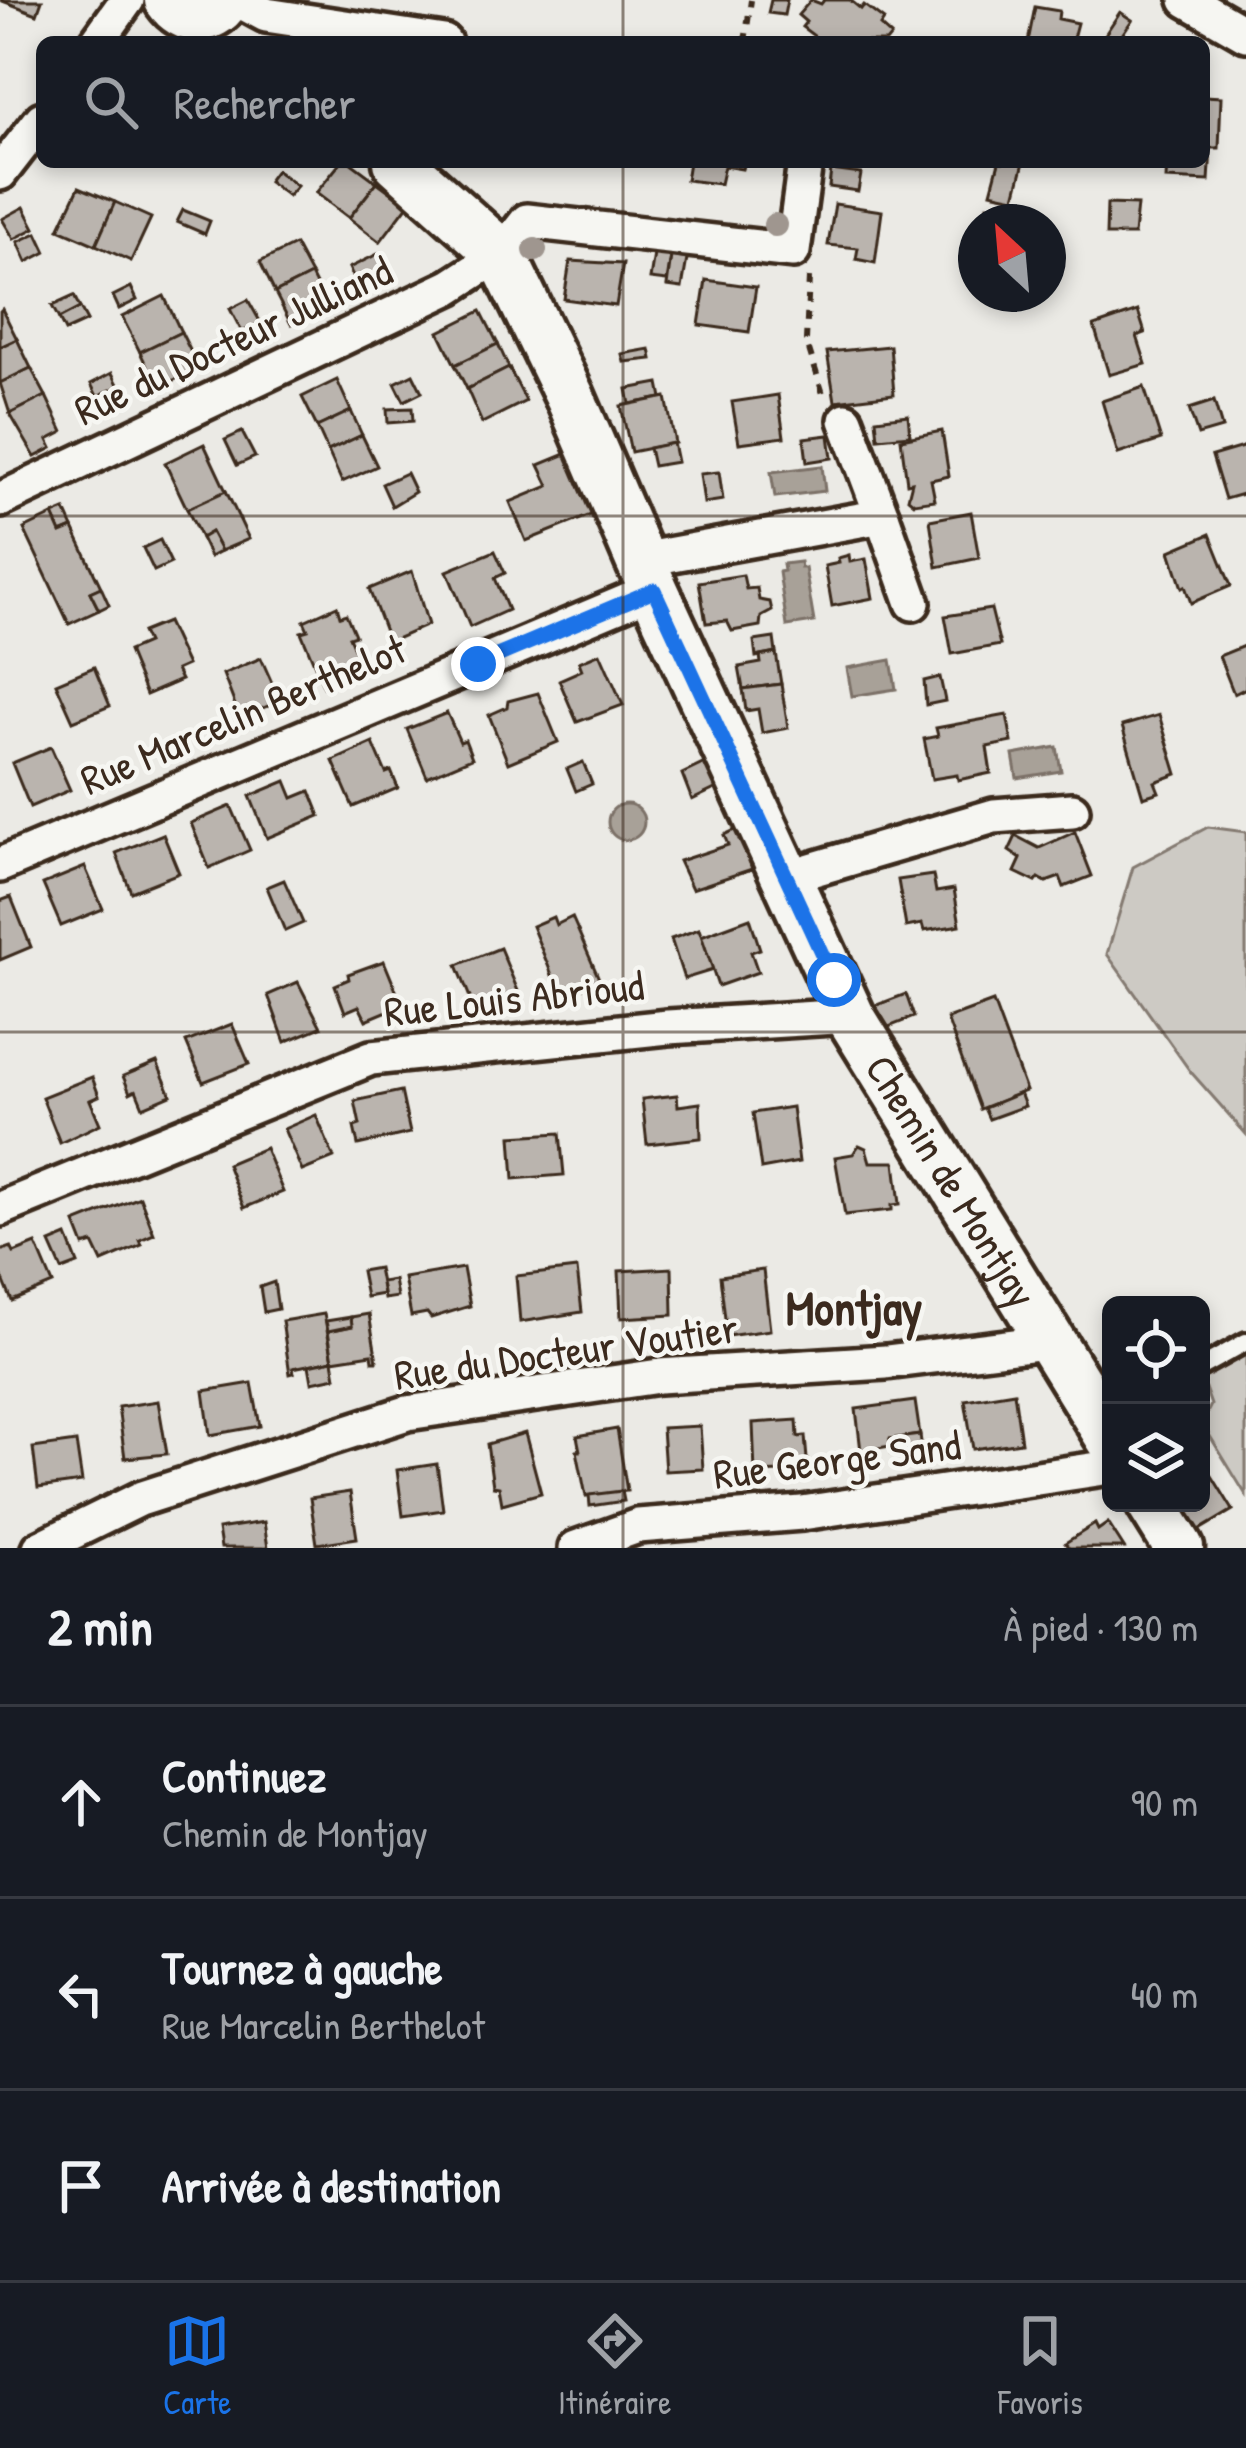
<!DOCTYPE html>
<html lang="fr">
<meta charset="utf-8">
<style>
body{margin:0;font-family:"Patrick Hand",sans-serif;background:#20242c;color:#f1f3f6}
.controls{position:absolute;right:36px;bottom:36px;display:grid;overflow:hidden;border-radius:18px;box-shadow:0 6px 18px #0003}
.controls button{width:108px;height:108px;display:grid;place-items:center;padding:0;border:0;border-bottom:3px solid #363941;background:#171b24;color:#f1f3f6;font:60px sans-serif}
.compass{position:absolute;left:958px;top:204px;width:108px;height:108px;border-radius:50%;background:#171b24;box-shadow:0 6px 18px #0003;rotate:334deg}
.stop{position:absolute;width:36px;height:36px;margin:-27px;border:9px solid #1a73e8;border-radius:50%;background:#fff}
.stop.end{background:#1a73e8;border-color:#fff;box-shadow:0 3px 12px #0008}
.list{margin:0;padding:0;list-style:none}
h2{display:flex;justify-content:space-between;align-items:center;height:156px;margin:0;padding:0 48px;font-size:51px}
h2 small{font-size:39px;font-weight:400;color:#9ea1a6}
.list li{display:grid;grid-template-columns:78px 1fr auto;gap:36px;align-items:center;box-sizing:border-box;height:192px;padding:0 48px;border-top:3px solid #363941}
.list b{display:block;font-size:45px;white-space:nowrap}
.list p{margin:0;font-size:39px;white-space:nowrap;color:#9ea1a6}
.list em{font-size:39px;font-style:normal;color:#9ea1a6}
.icon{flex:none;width:66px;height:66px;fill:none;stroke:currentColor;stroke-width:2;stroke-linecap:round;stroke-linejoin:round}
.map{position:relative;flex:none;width:1246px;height:1548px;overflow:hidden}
.search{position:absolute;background:#171b24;box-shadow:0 6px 18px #0003;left:36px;right:36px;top:36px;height:132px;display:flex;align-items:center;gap:30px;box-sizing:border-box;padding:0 42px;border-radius:18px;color:#9ea1a6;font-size:45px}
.sheet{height:732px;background:#171b24}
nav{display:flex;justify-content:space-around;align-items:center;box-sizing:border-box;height:168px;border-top:3px solid #363941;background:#171b24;font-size:33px;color:#9ea1a6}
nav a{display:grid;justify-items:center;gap:6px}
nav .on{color:#1a73e8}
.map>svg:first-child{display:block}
.green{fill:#cdcac4;stroke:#847a71;stroke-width:3}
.water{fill:#a8a198;stroke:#7c7167;stroke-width:3}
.building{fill:#bab4ae;stroke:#3b2a1e;stroke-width:3}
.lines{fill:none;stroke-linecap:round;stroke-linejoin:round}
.lane-casing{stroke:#3b2a1e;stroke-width:26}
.street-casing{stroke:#3b2a1e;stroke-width:42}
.secondary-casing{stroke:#3b2a1e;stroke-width:57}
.path{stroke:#3b2a1e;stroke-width:6;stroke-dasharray:9 9;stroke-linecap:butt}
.lane{stroke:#f6f6f2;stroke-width:16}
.street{stroke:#f6f6f2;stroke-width:33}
.secondary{stroke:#f6f6f2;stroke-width:48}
.tree{fill:#9f968f}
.route{stroke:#1a73e8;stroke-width:15}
.grid{fill:none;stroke:#3b2a1e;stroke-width:3;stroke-opacity:0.55}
.labels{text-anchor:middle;stroke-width:9;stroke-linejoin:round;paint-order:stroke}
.street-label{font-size:42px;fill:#3b2a1e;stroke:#f6f6f2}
.quarter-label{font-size:48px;font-weight:bold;fill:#3b2a1e;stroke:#f6f6f2}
</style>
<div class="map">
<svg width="1246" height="1548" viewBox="0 0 1246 1548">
<rect width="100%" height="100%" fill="#ebeae5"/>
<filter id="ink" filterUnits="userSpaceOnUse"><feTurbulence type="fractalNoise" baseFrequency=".00833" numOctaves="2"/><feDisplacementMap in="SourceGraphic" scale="24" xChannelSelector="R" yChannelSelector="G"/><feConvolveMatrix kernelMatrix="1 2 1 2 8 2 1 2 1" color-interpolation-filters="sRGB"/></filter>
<g filter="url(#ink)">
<g class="green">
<polygon points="1208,827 1246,832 1246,1134 1190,1071 1107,954 1133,867"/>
<polygon points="1246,1352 1246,1495 1202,1423 1211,1405 1201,1377"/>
</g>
<g class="water">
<polygon points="822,466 825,491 775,497 771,472"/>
<polygon points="800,562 801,568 805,568 814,622 787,626 779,572 784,571 783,564"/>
<polygon points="891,660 896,689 852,696 847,668"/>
<polygon points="1057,747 1061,771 1017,778 1013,755"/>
<circle cx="626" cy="822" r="18"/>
</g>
<g class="building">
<polygon points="0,0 42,0 37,14"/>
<polygon points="771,0 787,0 784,15 768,13"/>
<polygon points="811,0 821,4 824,0 850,0 861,9 864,5 884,20 880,26 891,36 886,42 822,42 802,27 806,22 798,15"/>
<polygon points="1035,7 1059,11 1058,19 1077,23 1072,42 1028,42"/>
<polygon points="1120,12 1132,20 1117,42 1107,42 1102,39"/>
<polygon points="1204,96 1221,97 1219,148 1211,148 1209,181 1166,179 1167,162 1204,162"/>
<polygon points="341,162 350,162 377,182 349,218 316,193"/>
<polygon points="689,162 744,162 742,169 724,166 720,184 686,180"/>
<polygon points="999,162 1024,162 1015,197 991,192"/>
<polygon points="276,170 297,186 288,196 268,181"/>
<polygon points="831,170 861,174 858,191 829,187"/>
<polygon points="377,182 408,205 380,242 349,218"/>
<polygon points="79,187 115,202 96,245 59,229"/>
<polygon points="115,202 151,218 131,261 96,245"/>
<polygon points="835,204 882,211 875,263 856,259 858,248 828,245"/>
<polygon points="1107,204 1137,205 1134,235 1106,235"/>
<polygon points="987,205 1024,213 1022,222 984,222"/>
<polygon points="24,207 35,228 14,239 2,219"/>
<polygon points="183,210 210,221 205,234 177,222"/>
<polygon points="37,233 46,252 27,262 18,242"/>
<polygon points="295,245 311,275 275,293 260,262"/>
<polygon points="382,252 394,278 362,294 349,268"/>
<polygon points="654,254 671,256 667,281 650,279"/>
<polygon points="671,256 687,259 682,288 667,286"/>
<polygon points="570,261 623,264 616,306 564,299"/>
<polygon points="311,275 327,307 291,324 275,293"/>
<polygon points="706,280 756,287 749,332 699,325"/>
<polygon points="131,287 137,300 119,309 113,296"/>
<polygon points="74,296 80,308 59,319 52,306"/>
<polygon points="164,296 181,332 140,352 122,317"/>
<polygon points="248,300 261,323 242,332 230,309"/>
<polygon points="80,308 87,321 65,331 59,319"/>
<polygon points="2,309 17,339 0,347 0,311"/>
<polygon points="481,311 498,344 455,365 439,332"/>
<polygon points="1138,311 1145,333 1137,336 1146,364 1109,375 1094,326"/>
<polygon points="181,332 199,368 157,388 140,352"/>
<polygon points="17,339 31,368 0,383 0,347"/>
<polygon points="498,344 509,368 467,389 455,365"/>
<polygon points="890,346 894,394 835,401 827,352"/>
<polygon points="650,349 652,359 624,362 622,354"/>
<polygon points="31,368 46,396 10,414 0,383"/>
<polygon points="509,368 526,401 482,423 467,389"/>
<polygon points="112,373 119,386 97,396 91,384"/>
<polygon points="413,374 422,392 404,401 395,383"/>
<polygon points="337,380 351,411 317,427 302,397"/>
<polygon points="659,383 662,398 630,404 627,389"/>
<polygon points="1144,387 1161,440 1118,454 1102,401"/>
<polygon points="778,395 784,437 739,443 732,402"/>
<polygon points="46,396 63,432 48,440 52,448 35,457 10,414"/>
<polygon points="666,397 675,443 631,452 621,406"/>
<polygon points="1214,401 1222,428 1198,435 1189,409"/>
<polygon points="412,408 413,421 388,423 387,409"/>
<polygon points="351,411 362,435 328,451 317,427"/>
<polygon points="908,415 910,435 878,438 876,419"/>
<polygon points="942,431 949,476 931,480 935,500 914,503 908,498 912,482 907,483 901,439"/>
<polygon points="242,432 255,457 237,465 225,440"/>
<polygon points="362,435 377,466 342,482 328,451"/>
<polygon points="829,435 832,458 807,462 804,438"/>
<polygon points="673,443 677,462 653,466 649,448"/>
<polygon points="204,444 226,491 187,509 165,463"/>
<polygon points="1246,446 1246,493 1225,499 1212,456"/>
<polygon points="573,451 596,513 526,541 510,502 549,486 539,465"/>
<polygon points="719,472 723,500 704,503 700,474"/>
<polygon points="406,473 415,492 392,506 382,484"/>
<polygon points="226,491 249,539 221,551 211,532 201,538 187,509"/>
<polygon points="65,510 73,528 61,533 53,515"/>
<polygon points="971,512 979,558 937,567 930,520"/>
<polygon points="53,515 61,533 73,528 101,587 90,592 99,610 69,624 24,529"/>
<polygon points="211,532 221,551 210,557 201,538"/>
<polygon points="1210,534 1231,586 1191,603 1185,586 1182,588 1170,551"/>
<polygon points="160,540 171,563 154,571 143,548"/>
<polygon points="495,551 505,573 495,578 508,610 470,627 447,571"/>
<polygon points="849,555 850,562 866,559 873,598 832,606 825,566 839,563 838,558"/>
<polygon points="412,571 428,625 389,642 369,589"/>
<polygon points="743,575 746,589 757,588 759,600 770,602 772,611 761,617 760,626 732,631 727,621 706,623 699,582"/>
<polygon points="101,587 109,605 99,610 90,592"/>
<polygon points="337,606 340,616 346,614 355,635 349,637 363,669 324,687 301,632 308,630 304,621"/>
<polygon points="991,609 1000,645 952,654 945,616"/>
<polygon points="167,622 187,665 176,670 181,680 146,695 128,651 147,643 142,632"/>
<polygon points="774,638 776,653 756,657 754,641"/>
<polygon points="1246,645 1246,688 1234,694 1219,656"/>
<polygon points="600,653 623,705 577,722 559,680 582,670 579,662"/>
<polygon points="776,653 781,684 743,689 739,667 761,663 760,656"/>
<polygon points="261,658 280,701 240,718 223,674"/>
<polygon points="94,667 110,706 73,721 56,683"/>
<polygon points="940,677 945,701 926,705 924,681"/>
<polygon points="781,684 788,728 762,733 758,709 746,711 743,689"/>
<polygon points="538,693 558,742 508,763 489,715 507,707 508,701"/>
<polygon points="447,713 460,742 465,740 472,758 427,777 407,729"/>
<polygon points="1007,715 1012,742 987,747 991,773 958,780 957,775 932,779 924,739 938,736 936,728"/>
<polygon points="1159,715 1177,774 1155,782 1159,792 1143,797 1122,726"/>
<polygon points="373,743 386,773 391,771 398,788 353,807 333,761"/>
<polygon points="51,747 70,790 30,807 12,763"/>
<polygon points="709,761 721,786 692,800 682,774"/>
<polygon points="583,762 592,784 576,791 567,769"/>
<polygon points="286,781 293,798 310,791 320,816 267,838 250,796"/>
<polygon points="231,806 250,850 209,868 191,823"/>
<polygon points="739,828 752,869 692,889 679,861 728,845 724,835"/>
<polygon points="1075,832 1092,876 1064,887 1060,877 1046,882 1039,878 1036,882 1015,872 1021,859 1009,851 1016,836 1039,848"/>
<polygon points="163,834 179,873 131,892 116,853"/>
<polygon points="85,867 103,909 61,926 43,884"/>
<polygon points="933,875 936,892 954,889 960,925 924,931 922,924 906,927 898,880"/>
<polygon points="284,880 303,923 285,931 267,887"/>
<polygon points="11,897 31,947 0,960 0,901"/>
<polygon points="553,917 556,925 572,917 600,981 561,997 532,926"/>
<polygon points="750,918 760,949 751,952 758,972 718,986 701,936"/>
<polygon points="699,929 713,970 684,979 671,939"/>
<polygon points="500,948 518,991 475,1010 457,965"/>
<polygon points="384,961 402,1005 366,1020 359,1006 345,1012 335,985 349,979 348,974"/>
<polygon points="298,982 321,1027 285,1042 268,995"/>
<polygon points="906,994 914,1017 874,1033 861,1011"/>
<polygon points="993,1002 1026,1091 980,1109 947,1019"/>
<polygon points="232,1024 249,1064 203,1082 186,1042"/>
<polygon points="157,1062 171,1095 143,1107 136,1090 130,1093 123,1076"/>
<polygon points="92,1077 99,1096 90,1100 100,1124 60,1143 42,1097"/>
<polygon points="401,1091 410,1133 358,1145 354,1127 360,1125 355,1101"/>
<polygon points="1020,1093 1025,1106 989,1119 984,1108"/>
<polygon points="677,1095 678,1106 700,1103 701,1138 647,1144 642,1099"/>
<polygon points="792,1107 799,1162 761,1169 753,1113"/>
<polygon points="316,1115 334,1158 302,1171 284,1129"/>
<polygon points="560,1133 564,1175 514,1179 511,1136"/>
<polygon points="859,1145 866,1148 870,1162 895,1162 900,1204 892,1205 892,1210 845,1215 835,1157 853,1154"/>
<polygon points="265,1148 283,1192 244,1208 227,1164"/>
<polygon points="140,1197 154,1234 140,1240 142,1245 102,1262 93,1243 84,1246 75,1223"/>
<polygon points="67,1236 78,1264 62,1270 50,1243"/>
<polygon points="36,1244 53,1284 12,1301 0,1272 0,1251 11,1247 14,1253"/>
<polygon points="378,1268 383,1294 366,1297 361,1271"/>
<polygon points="463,1268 470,1306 431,1318 427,1313 411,1316 404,1278"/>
<polygon points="672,1268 673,1315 621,1318 619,1271"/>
<polygon points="577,1269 582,1312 520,1322 516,1276"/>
<polygon points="763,1270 770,1330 727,1336 720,1276"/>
<polygon points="394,1280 397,1297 384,1299 381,1282"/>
<polygon points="274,1282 278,1309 264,1312 260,1287"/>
<polygon points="324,1314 333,1360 293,1368 294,1373 290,1374 282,1321"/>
<polygon points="369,1314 377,1361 373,1361 372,1354 333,1360 328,1331 352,1326 351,1317"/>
<polygon points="351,1317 352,1326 328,1331 326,1321"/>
<polygon points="333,1360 336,1377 312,1382 309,1365"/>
<polygon points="252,1383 260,1426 210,1435 204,1391"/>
<polygon points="1014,1392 1021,1442 973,1449 965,1400"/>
<polygon points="158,1401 167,1454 125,1458 118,1407"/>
<polygon points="915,1401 920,1435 890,1439 890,1446 861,1451 856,1409"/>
<polygon points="797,1420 798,1437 805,1436 808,1471 755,1473 753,1423"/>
<polygon points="700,1426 703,1469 665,1471 662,1428"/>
<polygon points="617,1429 627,1491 586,1496 577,1451 580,1451 577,1436"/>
<polygon points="525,1433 541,1493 502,1504 499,1487 493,1486 487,1444"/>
<polygon points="920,1435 922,1449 891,1453 890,1439"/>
<polygon points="76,1442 82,1482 38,1488 33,1448"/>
<polygon points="1201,1458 1233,1510 1191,1535 1171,1503 1201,1503"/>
<polygon points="437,1464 443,1510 403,1516 397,1470"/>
<polygon points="622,1491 624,1501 590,1506 589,1495"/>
<polygon points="350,1492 357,1538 317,1544 310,1498"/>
<polygon points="264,1522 268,1548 221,1548 218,1529"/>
<polygon points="1108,1523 1124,1548 1069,1548 1065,1543 1095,1524 1098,1530"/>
</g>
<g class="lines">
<g class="lane-casing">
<polyline id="lane" points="1201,1367 1246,1342"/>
</g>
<g class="street-casing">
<g id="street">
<polyline points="238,0 266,15 444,42"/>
<polyline points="1187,0 1246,34"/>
<polyline points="97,42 127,0"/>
<polyline points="0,173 42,119"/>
<polyline points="0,500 450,287 501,254 527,221 793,251 805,162"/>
<polyline points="882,516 913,603"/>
<polyline points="640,560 882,516 846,420"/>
<polyline points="0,865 654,590"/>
<polyline points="787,877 994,816 1072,810"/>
<polyline points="0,1209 371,1058 668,1027 850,1016"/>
<polyline points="40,1548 140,1499 407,1413 659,1376 886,1362 1054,1341"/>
<polyline points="576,1548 638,1526 802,1513 1111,1467"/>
</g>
</g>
<g class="secondary-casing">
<g id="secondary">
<path d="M169 0C184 22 211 23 226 0"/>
<path id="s1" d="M398 162 501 254 570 397 640 560 850 1016 1111 1439"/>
<polyline points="1151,1503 1179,1548"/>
</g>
</g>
<g class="path">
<polyline points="745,42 751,0"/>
<polyline points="809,278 806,340 825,400"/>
</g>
<use href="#lane" class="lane"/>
<use href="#street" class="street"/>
<use href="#secondary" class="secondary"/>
</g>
<g class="tree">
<circle cx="775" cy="225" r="12"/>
<circle cx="535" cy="250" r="12"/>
</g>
</g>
<g class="lines" filter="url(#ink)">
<polyline class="route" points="478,664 654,590 834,980"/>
</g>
<path class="grid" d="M623 0V42M623 162V1548M0 516H1246M0 1032H1246"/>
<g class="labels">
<g class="street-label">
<text transform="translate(233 340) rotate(-25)" y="15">Rue du Docteur Julliand</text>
<text transform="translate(243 714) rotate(-23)" y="15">Rue Marcelin Berthelot</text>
<text transform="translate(514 998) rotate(-6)" y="15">Rue Louis Abrioud</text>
<text dy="15" stroke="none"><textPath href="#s1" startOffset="1170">Chemin de Montjay</textPath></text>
<text transform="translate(566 1351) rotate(-8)" y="15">Rue du Docteur Voutier</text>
<text transform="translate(837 1459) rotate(-7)" y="15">Rue George Sand</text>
</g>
<g class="quarter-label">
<text x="854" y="1325">Montjay</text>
</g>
</g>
</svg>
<div class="controls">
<button><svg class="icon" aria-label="locate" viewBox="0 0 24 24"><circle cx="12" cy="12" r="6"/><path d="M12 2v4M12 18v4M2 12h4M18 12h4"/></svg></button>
<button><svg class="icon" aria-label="layers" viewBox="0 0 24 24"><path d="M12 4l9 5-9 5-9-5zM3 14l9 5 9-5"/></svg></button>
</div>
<svg class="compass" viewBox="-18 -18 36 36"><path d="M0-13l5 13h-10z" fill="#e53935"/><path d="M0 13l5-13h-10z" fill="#9ea1a6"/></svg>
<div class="stop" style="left:834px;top:980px"></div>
<div class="stop end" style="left:478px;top:664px"></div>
<div class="search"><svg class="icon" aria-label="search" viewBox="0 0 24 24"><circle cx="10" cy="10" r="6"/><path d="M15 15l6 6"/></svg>Rechercher</div>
</div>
<section class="sheet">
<h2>2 min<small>À pied · 130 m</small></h2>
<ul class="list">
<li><svg class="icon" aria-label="ahead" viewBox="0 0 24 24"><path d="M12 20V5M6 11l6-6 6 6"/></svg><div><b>Continuez</b><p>Chemin de Montjay</p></div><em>90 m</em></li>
<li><svg class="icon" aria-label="left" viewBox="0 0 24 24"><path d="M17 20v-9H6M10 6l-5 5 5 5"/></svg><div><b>Tournez à gauche</b><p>Rue Marcelin Berthelot</p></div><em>40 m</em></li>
<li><svg class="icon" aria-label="arrive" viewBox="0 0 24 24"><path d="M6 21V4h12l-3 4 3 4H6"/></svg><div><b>Arrivée à destination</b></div></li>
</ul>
</section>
<nav>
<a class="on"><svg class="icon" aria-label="map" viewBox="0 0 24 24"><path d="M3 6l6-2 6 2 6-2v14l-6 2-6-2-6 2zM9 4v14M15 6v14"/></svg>Carte</a>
<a><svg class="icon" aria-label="directions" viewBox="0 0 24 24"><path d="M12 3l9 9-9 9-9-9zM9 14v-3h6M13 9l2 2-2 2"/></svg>Itinéraire</a>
<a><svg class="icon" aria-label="saved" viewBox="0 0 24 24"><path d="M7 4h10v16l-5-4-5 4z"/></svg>Favoris</a>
</nav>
